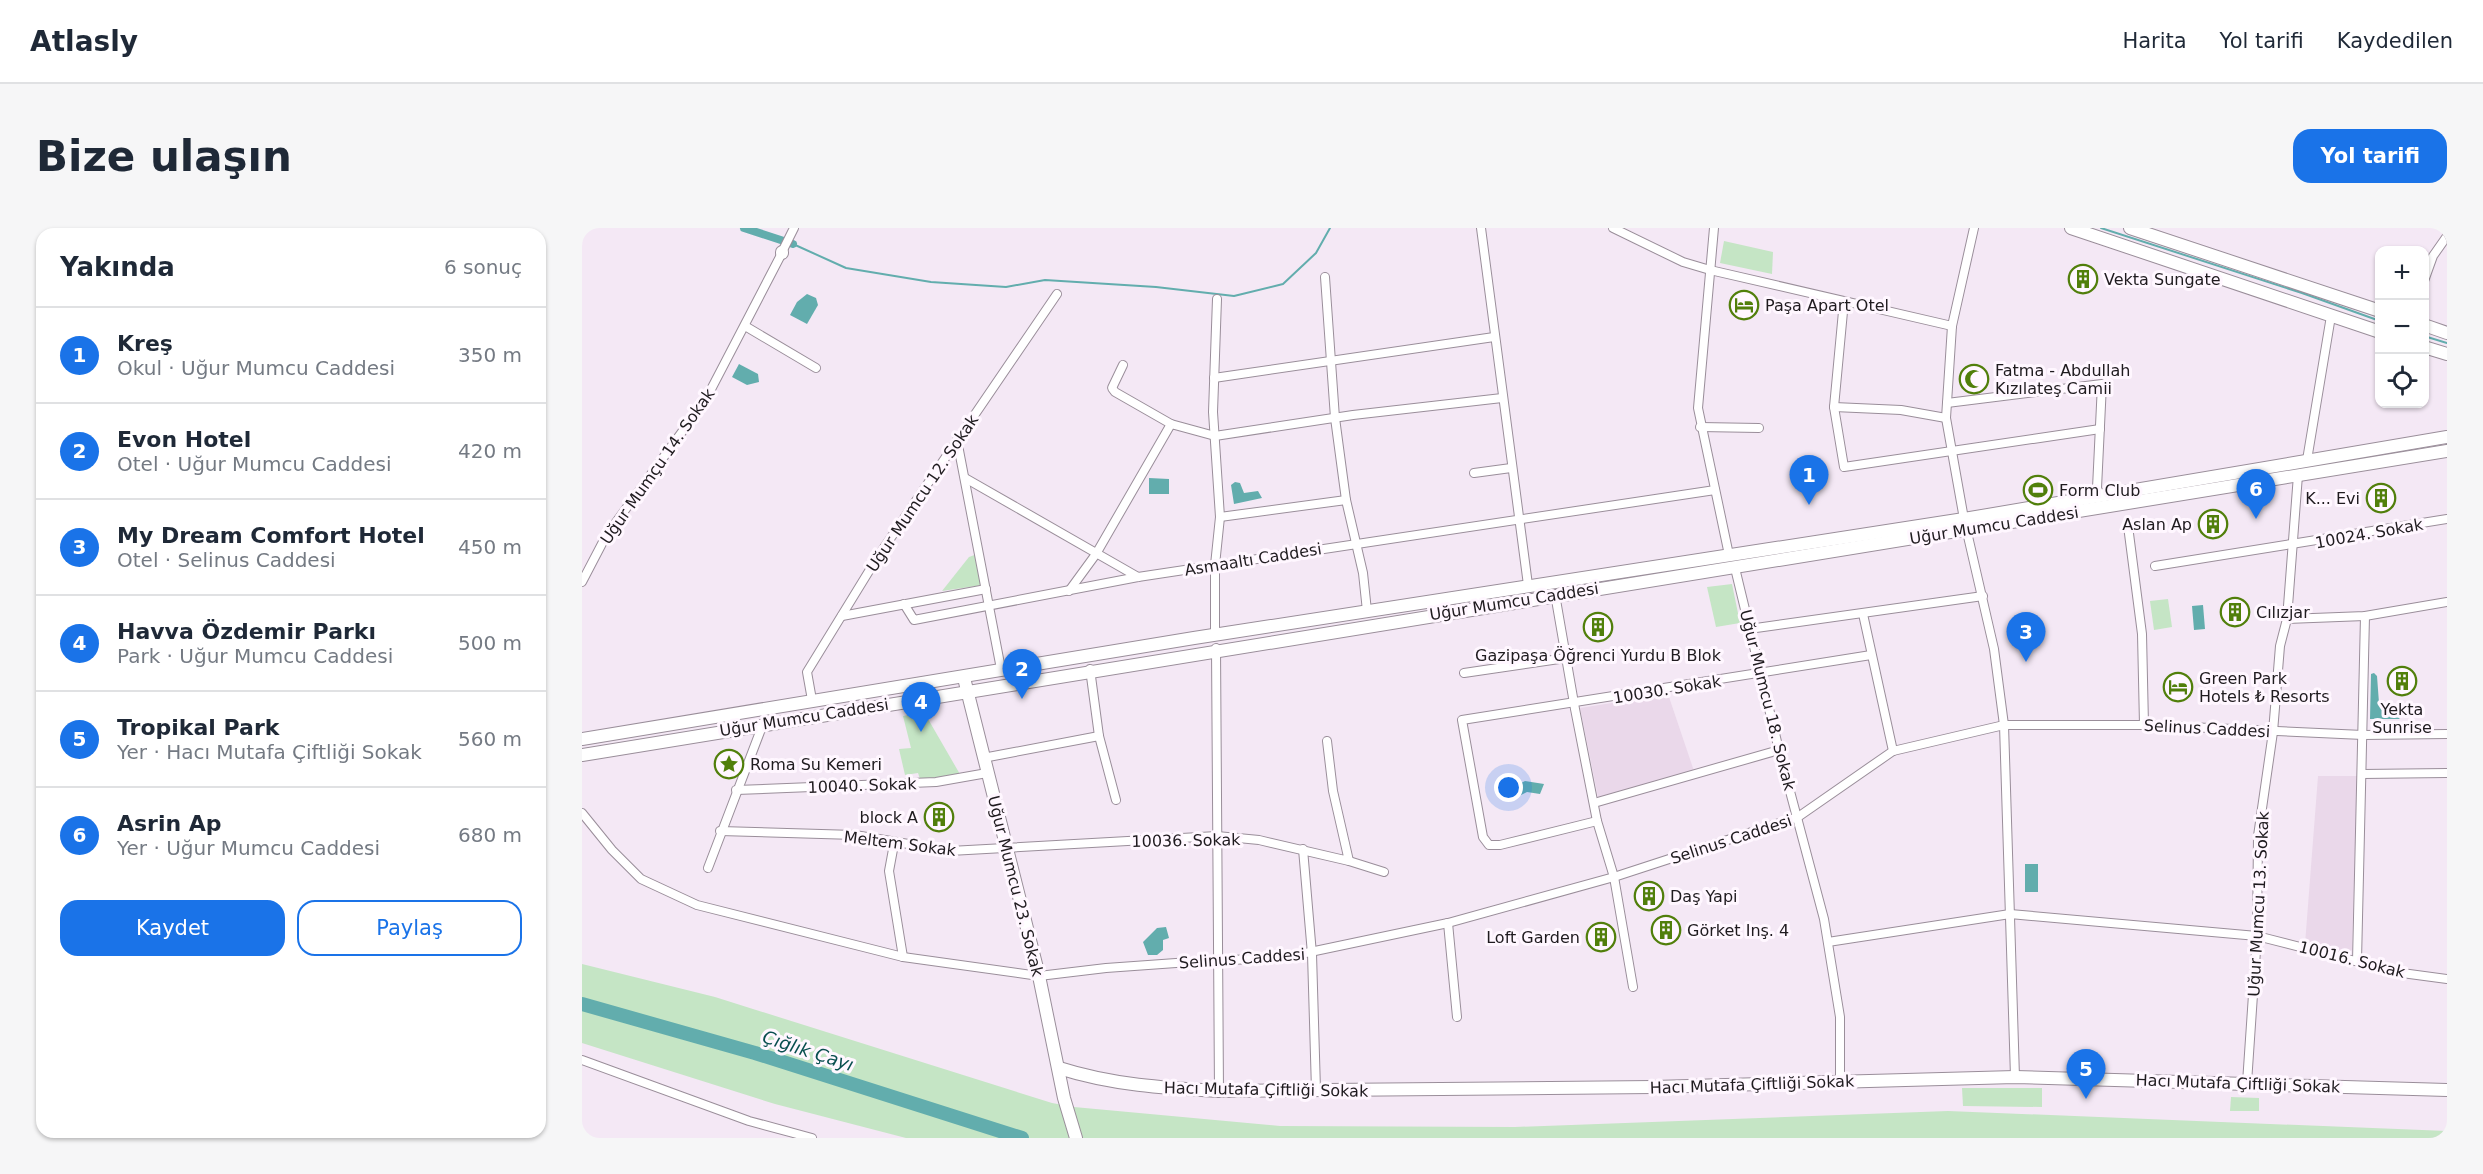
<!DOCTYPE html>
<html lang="tr">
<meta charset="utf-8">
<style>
body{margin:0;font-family:"DejaVu Sans",sans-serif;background:#f6f6f7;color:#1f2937}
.controls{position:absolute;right:18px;top:18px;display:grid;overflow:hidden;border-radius:12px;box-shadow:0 2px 4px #0004}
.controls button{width:54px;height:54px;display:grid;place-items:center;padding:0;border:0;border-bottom:2px solid #e0e1e3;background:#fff;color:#1f2937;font:30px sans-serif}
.you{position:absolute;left:927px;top:560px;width:21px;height:21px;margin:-15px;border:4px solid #fff;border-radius:50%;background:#1a73e8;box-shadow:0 0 0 9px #1a73e833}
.badge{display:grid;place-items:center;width:39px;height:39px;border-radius:50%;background:#1a73e8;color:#fff;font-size:20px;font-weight:700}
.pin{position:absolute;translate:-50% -50px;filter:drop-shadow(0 2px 3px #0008)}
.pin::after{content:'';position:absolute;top:32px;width:21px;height:18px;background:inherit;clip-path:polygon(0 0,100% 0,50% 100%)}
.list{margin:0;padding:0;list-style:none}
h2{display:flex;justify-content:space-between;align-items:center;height:78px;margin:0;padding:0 24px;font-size:26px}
h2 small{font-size:20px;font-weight:400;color:#747a83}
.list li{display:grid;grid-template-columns:39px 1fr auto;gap:18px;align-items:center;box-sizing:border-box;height:96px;padding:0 24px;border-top:2px solid #e0e1e3}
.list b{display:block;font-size:22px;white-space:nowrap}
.list p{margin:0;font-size:20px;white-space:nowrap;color:#747a83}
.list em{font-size:20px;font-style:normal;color:#747a83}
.actions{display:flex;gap:12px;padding:18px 24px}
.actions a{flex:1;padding:14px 0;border:2px solid #1a73e8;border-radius:18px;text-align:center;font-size:21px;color:#1a73e8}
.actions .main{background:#1a73e8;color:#fff}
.icon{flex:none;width:33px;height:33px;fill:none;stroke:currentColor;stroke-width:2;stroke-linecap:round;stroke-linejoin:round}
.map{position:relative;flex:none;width:1865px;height:910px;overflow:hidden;border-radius:18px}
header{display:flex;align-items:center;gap:36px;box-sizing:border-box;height:84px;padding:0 30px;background:#fff;border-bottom:2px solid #e0e1e3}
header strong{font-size:28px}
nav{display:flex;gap:33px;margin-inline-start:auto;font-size:21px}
.intro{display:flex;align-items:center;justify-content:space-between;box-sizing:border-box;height:144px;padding:0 36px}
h1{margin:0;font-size:42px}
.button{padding:15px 27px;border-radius:18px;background:#1a73e8;color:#fff;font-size:21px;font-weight:700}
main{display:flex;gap:36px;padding:0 36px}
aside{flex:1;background:#fff;border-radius:18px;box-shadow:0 2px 4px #0004}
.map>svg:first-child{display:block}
.built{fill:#ead8ea}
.green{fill:#c5e5c5}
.water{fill:#62adad}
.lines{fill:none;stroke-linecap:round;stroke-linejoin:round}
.stream{stroke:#62adad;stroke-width:2}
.canal{stroke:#62adad;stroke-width:8}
.river{stroke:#62adad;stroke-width:14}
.street-casing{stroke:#9a8e9a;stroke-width:10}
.secondary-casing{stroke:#9a8e9a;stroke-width:14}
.street{stroke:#fff;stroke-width:8}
.secondary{stroke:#fff;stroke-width:12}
.labels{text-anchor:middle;stroke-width:6;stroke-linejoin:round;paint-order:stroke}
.poi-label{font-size:16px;fill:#1f1b1f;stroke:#fff7ff;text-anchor:start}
.street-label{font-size:16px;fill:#1f1b1f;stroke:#fff7ff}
.water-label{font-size:18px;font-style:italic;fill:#094f4f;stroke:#fff7ff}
</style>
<header>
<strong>Atlasly</strong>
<nav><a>Harita</a><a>Yol tarifi</a><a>Kaydedilen</a></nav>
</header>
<div class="intro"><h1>Bize ulaşın</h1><a class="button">Yol tarifi</a></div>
<main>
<aside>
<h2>Yakında<small>6 sonuç</small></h2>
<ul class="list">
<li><span class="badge">1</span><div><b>Kreş</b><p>Okul · Uğur Mumcu Caddesi</p></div><em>350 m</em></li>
<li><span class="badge">2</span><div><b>Evon Hotel</b><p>Otel · Uğur Mumcu Caddesi</p></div><em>420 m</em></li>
<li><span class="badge">3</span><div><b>My Dream Comfort Hotel</b><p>Otel · Selinus Caddesi</p></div><em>450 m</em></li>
<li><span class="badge">4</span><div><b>Havva Özdemir Parkı</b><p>Park · Uğur Mumcu Caddesi</p></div><em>500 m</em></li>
<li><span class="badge">5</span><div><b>Tropikal Park</b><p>Yer · Hacı Mutafa Çiftliği Sokak</p></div><em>560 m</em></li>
<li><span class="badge">6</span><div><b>Asrin Ap</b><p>Yer · Uğur Mumcu Caddesi</p></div><em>680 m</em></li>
</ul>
<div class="actions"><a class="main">Kaydet</a><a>Paylaş</a></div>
</aside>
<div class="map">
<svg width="1865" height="910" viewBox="0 0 1865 910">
<rect width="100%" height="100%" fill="#f4e8f5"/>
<g class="built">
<polygon points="1086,466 1113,546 1017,574 998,480"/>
<polygon points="1736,548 1775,548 1770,722 1763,726 1723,716"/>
</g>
<g class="green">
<polygon points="1142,13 1191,24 1190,46 1138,35"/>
<polygon points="395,326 401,357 360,363 387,329"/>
<polygon points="1150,356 1158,395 1134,399 1125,359"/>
<polygon points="1586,371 1590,399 1572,402 1568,373"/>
<polygon points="342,484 379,548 338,551 336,545 323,547 317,521 329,520 321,488"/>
<polygon points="0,736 133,769 470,875 492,879 698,898 933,899 1366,883 1865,903 1865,910 324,910 193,876 0,815"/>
<polygon points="1380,860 1460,860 1460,879 1381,878"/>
<polygon points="1649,869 1677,870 1677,883 1648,883"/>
</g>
<g class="water">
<polygon points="225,66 234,70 236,77 225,96 208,87 215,74"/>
<polygon points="157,136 176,146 177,154 165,157 150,149"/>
<polygon points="567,250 587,251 587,266 567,266"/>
<polygon points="653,254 658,255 662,265 676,263 680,270 652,276 649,257"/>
<polygon points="1621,377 1623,401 1612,402 1610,378"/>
<polygon points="1792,445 1795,448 1797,475 1801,478 1816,477 1821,486 1817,491 1788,491 1789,446"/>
<polygon points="943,553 962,556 958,566 945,564 935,569 929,560"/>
<rect x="1443" y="636" width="13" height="28"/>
<polygon points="584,699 587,710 581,712 581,722 575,727 566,727 561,714 575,700"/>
</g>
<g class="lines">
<g class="stream">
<polyline points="1519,0 1720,65 1798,93"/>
<polyline points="211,16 264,40 349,54 424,59 463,52 574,59 652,68 701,56 734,25 748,0"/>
<polyline points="1842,108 1865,115"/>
</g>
<polyline class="canal" points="162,0 211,16"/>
<polyline class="river" points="0,776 173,825 440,910"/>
<g class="street-casing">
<g id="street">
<polyline points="899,0 946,357"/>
<polyline points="1031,0 1101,34 1128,42 1370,98"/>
<polyline points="1132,0 1116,180 1147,327"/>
<polyline points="1392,0 1370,98 1364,190 1382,291 1412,421 1422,497 1433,849"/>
<polyline points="200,24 212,0"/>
<polyline points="743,49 753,190 764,272"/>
<polyline points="1842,53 1851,28 1865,8"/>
<polyline points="1262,73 1252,179 1262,239 1518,201"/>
<polyline points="163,98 234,140"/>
<polyline points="541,137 530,160 533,164 589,196"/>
<polyline points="632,150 912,109"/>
<polyline points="1365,175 1520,156 1515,260 1518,268"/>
<polyline points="1252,179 1319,182 1364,190"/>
<polyline points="1118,199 1177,200"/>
<polyline points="375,212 419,441"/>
<polyline points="1725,232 1749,88"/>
<polyline points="892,245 929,240"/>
<polyline points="383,250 556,349"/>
<polyline points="638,289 764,272 781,345 785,383"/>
<polyline points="1546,298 1560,406 1562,497"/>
<polyline points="1573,338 1865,291"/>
<polyline points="1153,340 1197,522 1242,691 1258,789 1258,853"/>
<polyline points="0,354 24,308 124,171 200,25"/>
<polyline points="487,363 514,326 589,196 633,208 771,187 920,170"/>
<polyline points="973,366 993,481 1015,593 1032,649 1051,759"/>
<polyline points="322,376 332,392 556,349 1133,262"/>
<polyline points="1281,386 1311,523"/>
<polyline points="260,388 404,361"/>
<polyline points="1705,391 1783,388 1865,374"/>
<polyline points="1167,401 1401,368"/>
<polyline points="633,406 633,337 638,289 631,184 635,71"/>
<polyline points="634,420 637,863"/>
<polyline points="508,441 517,508 534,572"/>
<polyline points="882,445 984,430"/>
<polyline points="230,472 225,444 295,330 475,66"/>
<polyline points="401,530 517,508"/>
<polyline points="1780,546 1865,545"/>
<polyline points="154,562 354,554 405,545"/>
<polyline points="1012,575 1197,522"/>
<polyline points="0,585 30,622 59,651 115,677 321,729 457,748 524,740 636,732 695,731 866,695 1032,649 1216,589 1311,523 1422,497 1562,497 1781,507 1865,506"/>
<polyline points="1015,593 918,617 907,617 901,609 880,492 1289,427"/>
<polyline points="138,603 273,607 368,623 635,608 677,612 767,633 751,563 745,513"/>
<polyline points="312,616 307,643 321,729"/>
<polyline points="721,621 730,726 734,862"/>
<polyline points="767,633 802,644"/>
<polyline points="126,640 181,496"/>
<polyline points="866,695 875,789"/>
<polyline points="1246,714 1428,686 1675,708 1820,745 1865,751"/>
<polyline points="1775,733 1783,388"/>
<polyline points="0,832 167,893 230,910"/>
<polyline points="1665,855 1675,708 1676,608 1691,504 1698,418 1705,391 1716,247"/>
</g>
</g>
<g class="secondary-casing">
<g id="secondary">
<polyline points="1489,0 1798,104"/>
<polyline points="1548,0 1798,83"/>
<polyline points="200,25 200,24"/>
<polyline points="1842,97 1865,105"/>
<polyline points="1842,119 1865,126"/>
<polyline points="383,454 457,748 482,870 494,910"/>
<polyline points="0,511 612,410 1382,291 1865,209"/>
<path d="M0 527C621 420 1244 325 1865 223"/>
<path d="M477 840C530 857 582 860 637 863L1071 859 1433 849 1865 862"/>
</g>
</g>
<use href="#street" class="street"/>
<use href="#secondary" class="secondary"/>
</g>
<defs>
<g id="building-ring" transform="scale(1.5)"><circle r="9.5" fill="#fff7ff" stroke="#517f0b" stroke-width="1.5"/><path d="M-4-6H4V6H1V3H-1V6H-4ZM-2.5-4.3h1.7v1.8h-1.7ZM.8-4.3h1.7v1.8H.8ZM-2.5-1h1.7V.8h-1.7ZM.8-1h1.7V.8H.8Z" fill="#517f0b"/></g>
<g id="hotel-ring" transform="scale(1.5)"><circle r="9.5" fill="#fff7ff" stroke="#517f0b" stroke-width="1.5"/><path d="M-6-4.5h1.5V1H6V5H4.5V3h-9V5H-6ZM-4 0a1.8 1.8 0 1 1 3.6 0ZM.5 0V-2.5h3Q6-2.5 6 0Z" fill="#517f0b"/></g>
<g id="mosque-ring" transform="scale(1.5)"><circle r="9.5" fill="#fff7ff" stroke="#517f0b" stroke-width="1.5"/><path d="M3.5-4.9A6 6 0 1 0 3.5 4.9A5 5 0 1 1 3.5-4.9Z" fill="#517f0b"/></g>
<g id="stadium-ring" transform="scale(1.5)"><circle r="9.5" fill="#fff7ff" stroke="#517f0b" stroke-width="1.5"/><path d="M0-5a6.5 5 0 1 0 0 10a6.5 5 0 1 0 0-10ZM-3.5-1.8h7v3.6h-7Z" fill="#517f0b"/></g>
<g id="sight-ring" transform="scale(1.5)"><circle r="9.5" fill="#fff7ff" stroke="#517f0b" stroke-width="1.5"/><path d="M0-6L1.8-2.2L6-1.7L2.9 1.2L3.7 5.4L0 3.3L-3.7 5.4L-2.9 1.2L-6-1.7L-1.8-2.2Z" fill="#517f0b"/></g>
</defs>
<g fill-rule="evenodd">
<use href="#building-ring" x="1501" y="51"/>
<use href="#hotel-ring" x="1162" y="77"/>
<use href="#mosque-ring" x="1392" y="151"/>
<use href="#stadium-ring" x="1456" y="262"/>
<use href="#building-ring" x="1799" y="270"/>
<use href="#building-ring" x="1631" y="296"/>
<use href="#building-ring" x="1653" y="384"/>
<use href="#building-ring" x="1016" y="399"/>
<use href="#building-ring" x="1820" y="453"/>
<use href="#hotel-ring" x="1596" y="459"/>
<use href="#sight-ring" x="147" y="536"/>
<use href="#building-ring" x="357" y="589"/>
<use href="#building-ring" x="1067" y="668"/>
<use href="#building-ring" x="1084" y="702"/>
<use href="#building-ring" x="1019" y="709"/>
</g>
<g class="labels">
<g class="poi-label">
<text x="1522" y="57">Vekta Sungate</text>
<text x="1183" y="83">Paşa Apart Otel</text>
<text x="1413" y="148">Fatma - Abdullah<tspan x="1413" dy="18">Kızılateş Camii</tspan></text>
<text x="1477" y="268">Form Club</text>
<text x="1778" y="276" text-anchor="end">K... Evi</text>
<text x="1610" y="302" text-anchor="end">Aslan Ap</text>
<text x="1674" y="390">Cılızjar</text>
<text x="1016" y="433" text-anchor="middle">Gazipaşa Öğrenci Yurdu B Blok</text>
<text x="1617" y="456">Green Park<tspan x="1617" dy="18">Hotels ₺ Resorts</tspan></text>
<text x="1820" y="487" text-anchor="middle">Yekta<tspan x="1820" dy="18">Sunrise</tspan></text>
<text x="168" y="542">Roma Su Kemeri</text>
<text x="336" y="595" text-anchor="end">block A</text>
<text x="1088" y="674">Daş Yapi</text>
<text x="1105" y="708">Görket Inş. 4</text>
<text x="998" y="715" text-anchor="end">Loft Garden</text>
</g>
<g class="street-label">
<text transform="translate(75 238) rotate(-55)" y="6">Uğur Mumçu 14. Sokak</text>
<text transform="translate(340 265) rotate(-56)" y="6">Uğur Mumcu 12. Sokak</text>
<text transform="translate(1412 297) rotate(-9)" y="6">Uğur Mumcu Caddesi</text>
<text transform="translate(1787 305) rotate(-10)" y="6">10024. Sokak</text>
<text transform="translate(671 331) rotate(-9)" y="6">Asmaaltı Caddesi</text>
<text transform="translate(932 373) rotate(-9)" y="6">Uğur Mumcu Caddesi</text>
<text transform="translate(1085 461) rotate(-9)" y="6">10030. Sokak</text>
<text transform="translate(1186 472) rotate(76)" y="6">Uğur Mumcu 18. Sokak</text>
<text transform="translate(222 489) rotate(-9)" y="6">Uğur Mumcu Caddesi</text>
<text transform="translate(1625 500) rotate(3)" y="6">Selinus Caddesi</text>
<text transform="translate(280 557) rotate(-2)" y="6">10040. Sokak</text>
<text transform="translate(1149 611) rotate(-18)" y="6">Selinus Caddesi</text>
<text transform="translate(604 612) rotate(-1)" y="6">10036. Sokak</text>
<text transform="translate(318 615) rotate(7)" y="6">Meltem Sokak</text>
<text transform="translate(434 658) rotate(76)" y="6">Uğur Mumcu 23. Sokak</text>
<text transform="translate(1676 676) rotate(-87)" y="6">Uğur Mumcu 13. Sokak</text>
<text transform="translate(660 730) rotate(-4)" y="6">Selinus Caddesi</text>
<text transform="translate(1770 731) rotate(14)" y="6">10016. Sokak</text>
<text transform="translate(1656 855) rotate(2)" y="6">Hacı Mutafa Çiftliği Sokak</text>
<text transform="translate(1170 856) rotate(-2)" y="6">Hacı Mutafa Çiftliği Sokak</text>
<text transform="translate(684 861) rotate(1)" y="6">Hacı Mutafa Çiftliği Sokak</text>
</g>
<g class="water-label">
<text transform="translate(226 823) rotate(18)" y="6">Çığlık Çayı</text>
</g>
</g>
</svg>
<div class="controls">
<button>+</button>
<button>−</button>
<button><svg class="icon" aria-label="locate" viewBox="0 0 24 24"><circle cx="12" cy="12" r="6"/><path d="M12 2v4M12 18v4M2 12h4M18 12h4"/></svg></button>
</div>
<div class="you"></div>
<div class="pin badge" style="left:1227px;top:277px">1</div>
<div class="pin badge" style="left:440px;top:471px">2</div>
<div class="pin badge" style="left:1444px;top:434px">3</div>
<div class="pin badge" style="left:339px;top:504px">4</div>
<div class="pin badge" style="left:1504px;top:871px">5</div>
<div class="pin badge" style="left:1674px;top:291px">6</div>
</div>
</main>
